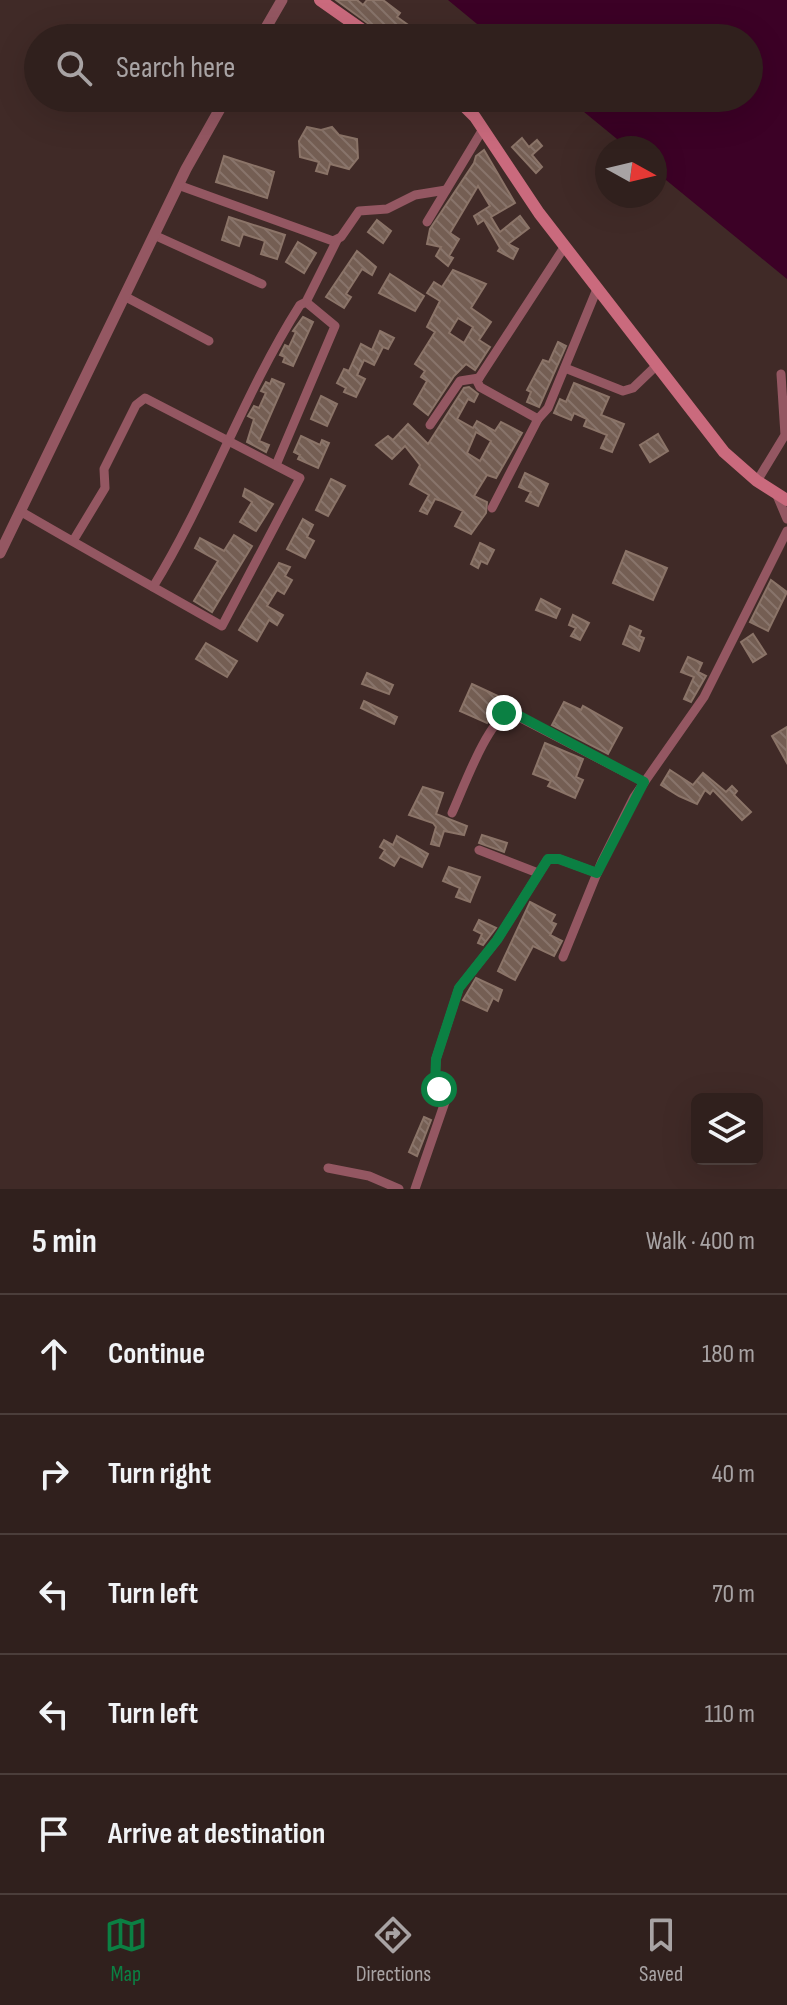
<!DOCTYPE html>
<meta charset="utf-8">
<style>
body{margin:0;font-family:"Sofia Sans Condensed",sans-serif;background:#3c2d2a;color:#f1f3f6}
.controls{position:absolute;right:24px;bottom:24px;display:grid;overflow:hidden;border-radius:12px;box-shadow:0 8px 32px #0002}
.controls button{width:72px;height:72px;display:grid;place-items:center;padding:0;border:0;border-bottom:2px solid #4b3e3b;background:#30201d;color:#f1f3f6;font:40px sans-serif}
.compass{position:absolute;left:595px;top:136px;width:72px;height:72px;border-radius:50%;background:#30201d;box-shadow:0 8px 32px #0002;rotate:98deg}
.stop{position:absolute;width:24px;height:24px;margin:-18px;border:6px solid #0b8043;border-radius:50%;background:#fff}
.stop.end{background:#0b8043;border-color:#fff;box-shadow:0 2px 8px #0008}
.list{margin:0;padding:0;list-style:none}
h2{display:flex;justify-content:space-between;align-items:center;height:104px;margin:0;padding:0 32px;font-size:34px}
h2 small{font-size:26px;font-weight:400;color:#a8a3a4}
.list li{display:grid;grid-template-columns:52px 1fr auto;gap:24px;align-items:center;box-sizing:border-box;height:120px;padding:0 32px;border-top:2px solid #4b3e3b}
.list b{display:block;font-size:30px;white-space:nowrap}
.list em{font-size:26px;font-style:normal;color:#a8a3a4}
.icon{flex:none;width:44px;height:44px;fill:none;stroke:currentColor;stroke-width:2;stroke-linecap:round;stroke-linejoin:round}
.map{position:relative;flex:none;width:787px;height:1189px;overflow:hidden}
.search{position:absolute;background:#30201d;box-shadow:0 8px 32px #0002;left:24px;right:24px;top:24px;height:88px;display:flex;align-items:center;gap:20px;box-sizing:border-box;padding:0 28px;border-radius:44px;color:#a8a3a4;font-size:30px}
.sheet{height:704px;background:#30201d}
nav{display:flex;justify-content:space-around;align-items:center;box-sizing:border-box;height:112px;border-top:2px solid #4b3e3b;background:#30201d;font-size:22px;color:#a8a3a4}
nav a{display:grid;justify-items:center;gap:4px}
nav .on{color:#0b8043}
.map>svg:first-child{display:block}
.water{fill:#3c0126}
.building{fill:url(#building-back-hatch);stroke:#8b7468;stroke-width:2;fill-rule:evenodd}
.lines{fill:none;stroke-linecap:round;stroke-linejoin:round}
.minor{stroke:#945762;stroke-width:9}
.tertiary{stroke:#945762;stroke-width:11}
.secondary{stroke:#ca6a7d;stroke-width:12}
.route{stroke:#0b8043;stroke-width:10}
</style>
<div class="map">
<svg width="787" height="1189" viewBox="0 0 787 1189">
<defs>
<pattern id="building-back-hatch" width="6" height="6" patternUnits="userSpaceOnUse" patternTransform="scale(2)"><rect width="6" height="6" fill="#745e53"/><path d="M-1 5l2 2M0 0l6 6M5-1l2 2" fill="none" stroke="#88746b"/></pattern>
</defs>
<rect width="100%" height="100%" fill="#402a27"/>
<polygon class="water" points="448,0 787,0 787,279 655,171 655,148 628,148 567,98 749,98 749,38 494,38"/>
<g class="building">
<polygon points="336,0 357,0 363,5 367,0 383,0 400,13 397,17 418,32 413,38 388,38"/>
<polygon points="307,127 321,130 332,127 339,135 357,139 358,158 349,169 330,164 327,174 316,171 319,162 300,157 299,141"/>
<polygon points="522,138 529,147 537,140 542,146 532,155 542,167 536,173 512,147"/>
<polygon points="484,150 515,203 491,217 500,232 520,216 529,228 508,244 518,249 513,259 498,251 500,248 484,220 478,224 474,216 490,206 478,186 450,233 459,239 449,256 453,258 448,266 436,256 441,247 427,244 430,229 474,163 476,156"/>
<polygon points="224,156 274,172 267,198 216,182"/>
<polygon points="229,217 285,235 277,259 261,254 265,241 243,234 239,246 222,240"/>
<polygon points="377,220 391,231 383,243 368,232"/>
<polygon points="298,242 316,253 304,273 286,262"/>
<polygon points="357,251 376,267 372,275 362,269 346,294 351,297 344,308 326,297"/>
<path d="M453 270 486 284 471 308 491 322 479 340 490 347 475 370 466 364 454 376 428 415 414 404 427 381 421 377 425 371 415 364 435 332 427 327 440 301 427 293 434 282 442 287ZM458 318 473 327 464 343 449 333Z"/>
<polygon points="390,274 424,296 415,311 379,293"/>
<polygon points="303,317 313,322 293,366 283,362 285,357 280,355 285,345 289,347 296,332 293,331"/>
<polygon points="380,331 394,338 388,349 383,347 374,365 364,360 357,375 365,379 356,397 344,392 346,388 337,383 344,369 349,371 361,344 372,350"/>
<polygon points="558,342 566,346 539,407 527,402 531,392 527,390 543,360 549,362"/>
<polygon points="272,379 284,384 259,441 269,445 266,452 247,442 254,419 248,416 254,406 259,408 266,393 261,391 266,382 270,384"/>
<polygon points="574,383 609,397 601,415 624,424 612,452 601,448 607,435 584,426 587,419 574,413 571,420 554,413 560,399 566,402"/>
<path d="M469 387 478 394 474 402 468 399 457 419 473 428 477 421 495 431 501 422 522 433 496 478 487 475 474 496 487 502 486 513 471 534 455 526 463 511 442 501 435 499 427 514 420 511 429 495 410 484 420 465 405 446 392 459 376 445 388 436 393 440 408 424 428 444 464 388ZM476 432 491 441 480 461 467 453Z"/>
<polygon points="321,396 337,404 327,426 311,419"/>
<polygon points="658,434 668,451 650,462 640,445"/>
<polygon points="301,436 320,445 322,440 329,443 318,468 298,459 300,455 294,452"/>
<polygon points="525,473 548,484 538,506 526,501 531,492 519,487"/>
<polygon points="331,479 345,486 328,516 316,510"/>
<polygon points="245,489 273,504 256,531 240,522 252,502 243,496"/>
<polygon points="303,519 313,525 307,537 314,541 305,558 287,549"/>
<polygon points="234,535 252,546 212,612 194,601 218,561 195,548 200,538 224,551"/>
<polygon points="480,543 494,550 487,564 481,561 478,568 471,564"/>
<polygon points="626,551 667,568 653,600 613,583"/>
<polygon points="279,563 290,567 285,576 292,580 284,594 277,590 267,606 283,615 277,625 269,620 257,641 239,630"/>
<polygon points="771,580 787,592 768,631 750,622"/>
<polygon points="541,599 560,609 556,618 536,610"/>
<polygon points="573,615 589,623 580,640 571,636 576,628 569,625"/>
<polygon points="630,626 641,631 639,636 644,638 639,651 623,644"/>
<polygon points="753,634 766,654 753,662 741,642"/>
<polygon points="206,643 237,661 227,677 196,659"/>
<polygon points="688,657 702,663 698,672 706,676 691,702 684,699 694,677 681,672"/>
<polygon points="367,673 393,685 389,694 362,684"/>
<polygon points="472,684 500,697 487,723 460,711"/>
<polygon points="364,701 397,717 394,724 361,708"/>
<polygon points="564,702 581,710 583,706 622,728 608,754 552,725"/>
<polygon points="787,727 787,763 772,736"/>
<polygon points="545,743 583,759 576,777 583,780 575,798 548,786 551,781 533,774"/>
<polygon points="670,770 693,785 703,773 726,792 732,786 737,791 734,795 751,812 742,820 713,790 710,794 705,790 697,804 679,796 661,785"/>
<polygon points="423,787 443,793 436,814 467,826 464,835 444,831 439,846 431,844 436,827 433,823 409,815"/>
<polygon points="482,835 507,843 504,852 479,843"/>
<polygon points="397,836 428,854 422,867 400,856 394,866 380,858 385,850 380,847 384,840 393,845"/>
<polygon points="449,867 480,877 470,902 456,897 460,888 443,881"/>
<polygon points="530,902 555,915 551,922 556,924 550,935 562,941 554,956 533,946 515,980 498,971"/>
<polygon points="479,920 496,928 483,945 478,943 482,934 474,930"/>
<polygon points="476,978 502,990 498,1001 493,998 487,1011 463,1000"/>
<polygon points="424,1117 431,1120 417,1156 409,1152"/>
</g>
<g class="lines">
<g class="minor">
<polyline points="178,185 333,241 341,237 359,211 387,209 415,195 446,190"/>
<polyline points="427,222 483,129"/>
<polyline points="154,235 262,284"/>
<polyline points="124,296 209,341"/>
<polyline points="565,368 623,391 633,388 657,365"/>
<polyline points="538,419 548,408 597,289"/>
<polyline points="430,425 460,381 479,378"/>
<polyline points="276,465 335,326 306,302"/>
<polyline points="757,481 785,435 781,374"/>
<polyline points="776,493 787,519"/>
<polyline points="492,508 538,419 480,387 477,381 565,246"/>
<path d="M20 511C87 550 155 588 222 626L300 478 145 398 136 405 104 469 105 488 73 541"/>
<path d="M153 587C209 496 243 395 300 305L306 302 337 240"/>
<path d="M452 813C463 789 487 722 509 712L644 782"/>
<polyline points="479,850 538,873"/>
<polyline points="563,957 602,861 634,797 704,697 787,531"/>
<polyline points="328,1168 369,1176 399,1189"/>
<polyline points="415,1189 446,1099 446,1091 435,1085 436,1059 459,988 497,940 548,859 559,859 597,873"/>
</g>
<g class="tertiary">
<polyline points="260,38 282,0"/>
<polyline points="0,553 186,169 226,98"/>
</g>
<g class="secondary">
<polyline points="320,0 374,38"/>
<polyline points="456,98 475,117 539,213 724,452 757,481 787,500"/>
</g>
</g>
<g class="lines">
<polyline class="route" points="439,1089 435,1085 436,1059 459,988 497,940 548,859 559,859 597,873 644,782 512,712 504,713"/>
</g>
</svg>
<div class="controls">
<button><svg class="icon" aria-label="layers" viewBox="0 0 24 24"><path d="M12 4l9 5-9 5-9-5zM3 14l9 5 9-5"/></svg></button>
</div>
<svg class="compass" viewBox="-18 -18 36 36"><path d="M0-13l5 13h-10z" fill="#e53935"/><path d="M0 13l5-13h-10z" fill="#a8a3a4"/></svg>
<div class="stop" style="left:439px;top:1089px"></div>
<div class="stop end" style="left:504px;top:713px"></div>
<div class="search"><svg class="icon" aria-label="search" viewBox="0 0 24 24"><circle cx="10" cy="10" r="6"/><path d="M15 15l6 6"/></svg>Search here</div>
</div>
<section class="sheet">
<h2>5 min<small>Walk · 400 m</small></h2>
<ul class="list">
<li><svg class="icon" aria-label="ahead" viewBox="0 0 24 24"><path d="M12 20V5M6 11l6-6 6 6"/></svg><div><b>Continue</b></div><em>180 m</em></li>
<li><svg class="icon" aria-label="right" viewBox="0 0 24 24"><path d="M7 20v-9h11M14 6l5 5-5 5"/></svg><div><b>Turn right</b></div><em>40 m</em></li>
<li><svg class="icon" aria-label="left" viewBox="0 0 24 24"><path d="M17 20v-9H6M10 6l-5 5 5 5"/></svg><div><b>Turn left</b></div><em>70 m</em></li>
<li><svg class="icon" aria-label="left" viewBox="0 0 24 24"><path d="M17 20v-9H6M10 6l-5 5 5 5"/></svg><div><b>Turn left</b></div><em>110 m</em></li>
<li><svg class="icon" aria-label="arrive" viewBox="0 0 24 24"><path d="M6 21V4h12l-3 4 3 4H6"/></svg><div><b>Arrive at destination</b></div></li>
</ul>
</section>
<nav>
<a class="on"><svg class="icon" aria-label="map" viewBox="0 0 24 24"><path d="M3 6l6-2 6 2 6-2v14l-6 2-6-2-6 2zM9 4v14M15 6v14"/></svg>Map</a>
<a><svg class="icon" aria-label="directions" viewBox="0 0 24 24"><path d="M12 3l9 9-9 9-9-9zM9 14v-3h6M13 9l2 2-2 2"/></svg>Directions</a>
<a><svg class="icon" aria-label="saved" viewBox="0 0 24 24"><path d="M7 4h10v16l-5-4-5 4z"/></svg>Saved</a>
</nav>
